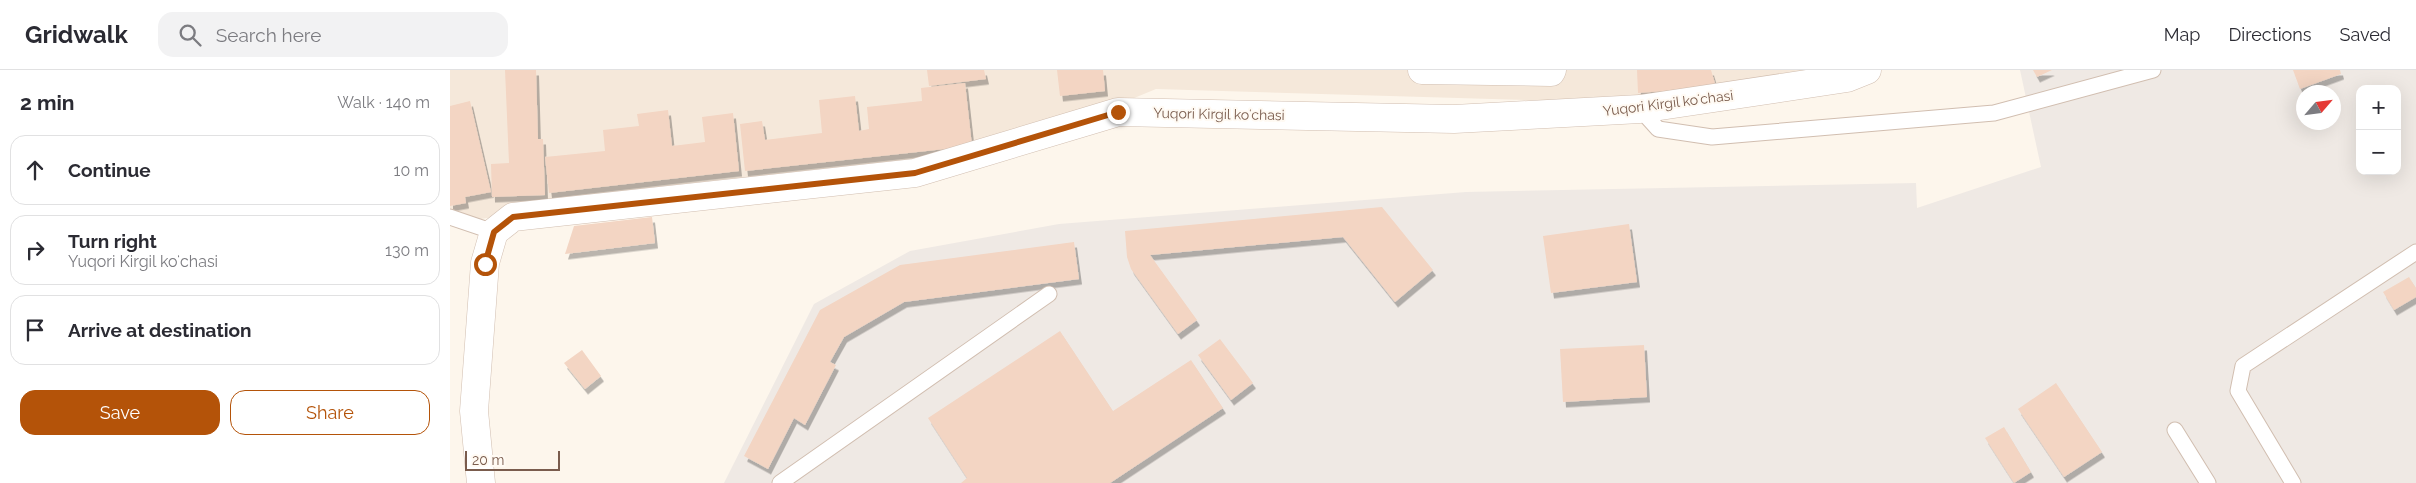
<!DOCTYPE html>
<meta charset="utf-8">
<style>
body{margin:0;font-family:Raleway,sans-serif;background:#f2f2f3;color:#2b2b33}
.controls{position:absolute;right:15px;top:15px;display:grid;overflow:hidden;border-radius:10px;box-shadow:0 5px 20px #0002}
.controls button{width:45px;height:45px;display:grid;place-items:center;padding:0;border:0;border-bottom:1px solid #e1e1e2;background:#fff;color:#2b2b33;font:25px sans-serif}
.compass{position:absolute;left:1846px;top:15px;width:45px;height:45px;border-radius:50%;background:#fff;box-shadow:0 5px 20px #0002;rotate:62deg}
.scale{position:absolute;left:15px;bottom:12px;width:95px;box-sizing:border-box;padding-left:5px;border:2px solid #7a5c4d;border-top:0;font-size:14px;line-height:18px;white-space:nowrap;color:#7a5c4d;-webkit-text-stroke:4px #fffaf3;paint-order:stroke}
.stop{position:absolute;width:15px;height:15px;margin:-11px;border:4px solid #b45309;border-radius:50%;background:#fff}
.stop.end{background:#b45309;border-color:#fff;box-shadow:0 1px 5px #0008}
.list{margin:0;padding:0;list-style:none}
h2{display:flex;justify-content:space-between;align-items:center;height:65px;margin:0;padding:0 20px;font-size:21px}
h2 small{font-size:16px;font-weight:400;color:#7c7c81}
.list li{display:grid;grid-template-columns:32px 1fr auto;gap:15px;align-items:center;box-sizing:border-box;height:70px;margin:0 10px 10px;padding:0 10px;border:1px solid #e1e1e2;border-radius:15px}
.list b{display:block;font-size:19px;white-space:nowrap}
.list p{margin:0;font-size:16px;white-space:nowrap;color:#7c7c81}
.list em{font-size:16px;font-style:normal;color:#7c7c81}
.actions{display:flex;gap:10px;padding:15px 20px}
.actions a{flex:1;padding:11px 0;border:1px solid #b45309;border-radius:15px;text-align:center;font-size:18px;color:#b45309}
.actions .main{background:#b45309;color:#fff}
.icon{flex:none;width:28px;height:28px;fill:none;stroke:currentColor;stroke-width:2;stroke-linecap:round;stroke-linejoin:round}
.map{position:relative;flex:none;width:1966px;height:413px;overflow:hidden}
header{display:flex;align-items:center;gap:30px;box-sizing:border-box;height:70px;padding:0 25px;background:#fff;border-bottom:1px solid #e1e1e2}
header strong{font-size:24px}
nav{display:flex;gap:28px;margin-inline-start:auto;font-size:18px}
.search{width:350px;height:45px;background:#f2f2f3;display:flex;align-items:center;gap:12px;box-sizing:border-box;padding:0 18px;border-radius:15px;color:#7c7c81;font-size:19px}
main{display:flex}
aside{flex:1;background:#fff}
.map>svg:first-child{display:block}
.residential{fill:#f5e8da}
.industrial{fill:#efe9e4;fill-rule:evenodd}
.building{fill:#f3d5c3;filter:url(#shadow)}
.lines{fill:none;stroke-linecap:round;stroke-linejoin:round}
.service-casing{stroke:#d1beb0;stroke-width:17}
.minor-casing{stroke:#d1beb0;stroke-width:29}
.service{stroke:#fff;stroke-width:15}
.minor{stroke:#fff;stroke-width:28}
.route{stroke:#b45309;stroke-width:6}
.labels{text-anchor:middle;stroke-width:4;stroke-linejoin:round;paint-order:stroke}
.street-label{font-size:14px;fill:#7a5c4d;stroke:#fffaf3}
</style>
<header>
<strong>Gridwalk</strong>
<div class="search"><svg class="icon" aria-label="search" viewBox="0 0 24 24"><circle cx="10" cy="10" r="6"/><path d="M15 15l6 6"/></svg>Search here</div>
<nav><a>Map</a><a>Directions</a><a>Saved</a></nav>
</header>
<main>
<aside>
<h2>2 min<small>Walk · 140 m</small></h2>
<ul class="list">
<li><svg class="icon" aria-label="ahead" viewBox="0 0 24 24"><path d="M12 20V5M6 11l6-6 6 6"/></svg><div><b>Continue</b></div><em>10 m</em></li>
<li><svg class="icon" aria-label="right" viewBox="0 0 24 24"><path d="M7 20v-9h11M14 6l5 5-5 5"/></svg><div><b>Turn right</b><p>Yuqori Kirgil koʻchasi</p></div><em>130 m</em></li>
<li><svg class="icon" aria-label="arrive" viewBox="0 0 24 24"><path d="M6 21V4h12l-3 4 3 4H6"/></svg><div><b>Arrive at destination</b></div></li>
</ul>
<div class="actions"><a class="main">Save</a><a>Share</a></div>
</aside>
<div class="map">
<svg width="1966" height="413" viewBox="0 0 1966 413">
<defs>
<filter id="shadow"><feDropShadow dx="3" dy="5.5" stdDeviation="0" flood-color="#0004"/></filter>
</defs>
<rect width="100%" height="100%" fill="#fdf6ec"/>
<polygon class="residential" points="0,0 1379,0 1174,33 706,19 558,80 248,114 0,154"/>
<path class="industrial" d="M1570 0H1966V413H274L364 234 460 181 609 154 1016 122 1466 113 1467 138 1591 97ZM1910 19H1947V101H1910ZM1854 22H1884V52H1854Z"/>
<g class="building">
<polygon points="55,0 86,0 88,69 93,69 95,125 42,127 41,94 59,93"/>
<polygon points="477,0 534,0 536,9 479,16"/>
<polygon points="607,0 653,0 655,21 610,26"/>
<polygon points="1187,0 1261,0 1266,17 1188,23"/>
<polygon points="1583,0 1602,0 1587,7"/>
<polygon points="1843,0 1890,0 1891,4 1850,19"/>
<polygon points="515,13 522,76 295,101 290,54 312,51 315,70 372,63 369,30 405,26 409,61 419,59 417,37 472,31 471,18"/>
<polygon points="20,31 41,122 15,127 16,133 0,136 0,36"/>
<polygon points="218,40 222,76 255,72 252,47 283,43 289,101 99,123 95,87 155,81 153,60 189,56 187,44"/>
<polygon points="932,137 983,200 945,232 893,167 700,185 747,250 728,264 681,199 677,187 675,161"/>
<polygon points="202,147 205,173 115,184 124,156"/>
<polygon points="1179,154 1187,212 1101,223 1093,166"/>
<polygon points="624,172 629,209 454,232 394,267 380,292 386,295 355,355 344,348 318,399 294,386 370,240 450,195"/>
<polygon points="1959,207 1966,218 1966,227 1944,240 1933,222"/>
<polygon points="610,261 663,341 741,290 773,338 660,413 511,413 517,408 478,348"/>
<polygon points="770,269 803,313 781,330 748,285"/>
<polygon points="1194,275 1197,327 1113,332 1110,279"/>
<polygon points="132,280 151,306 135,319 114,293"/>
<polygon points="1606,313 1652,382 1614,407 1568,339"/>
<polygon points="1554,357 1581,402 1564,413 1535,368"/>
</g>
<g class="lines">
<g class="service-casing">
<g id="service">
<polyline points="1190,39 1208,59 1262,67 1544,43 1703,0"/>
<polyline points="0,147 44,162"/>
<polyline points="1725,360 1758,413"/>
<polyline points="330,413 599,224"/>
<polyline points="1843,413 1788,321 1793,296 1966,182"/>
</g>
</g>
<g class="minor-casing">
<g id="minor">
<polyline points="972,0 1101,2 1102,0"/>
<polyline points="31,413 24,341 35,193 44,162 63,147 465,103 668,42 1004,49 1190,39 1397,8 1417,0"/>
</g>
</g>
<use href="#service" class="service"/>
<use href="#minor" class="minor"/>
</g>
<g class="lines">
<polyline class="route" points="35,194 44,162 63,147 465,103 668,42"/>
</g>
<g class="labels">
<g class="street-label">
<text transform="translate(1218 33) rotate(-7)" y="5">Yuqori Kirgil koʻchasi</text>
<text transform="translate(769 44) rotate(1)" y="5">Yuqori Kirgil koʻchasi</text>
</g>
</g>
</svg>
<div class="controls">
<button>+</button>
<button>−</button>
</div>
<svg class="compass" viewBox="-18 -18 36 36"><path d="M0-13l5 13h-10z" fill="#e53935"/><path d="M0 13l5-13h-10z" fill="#7c7c81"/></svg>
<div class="scale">20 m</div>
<div class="stop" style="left:35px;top:194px"></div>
<div class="stop end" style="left:668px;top:42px"></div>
</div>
</main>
